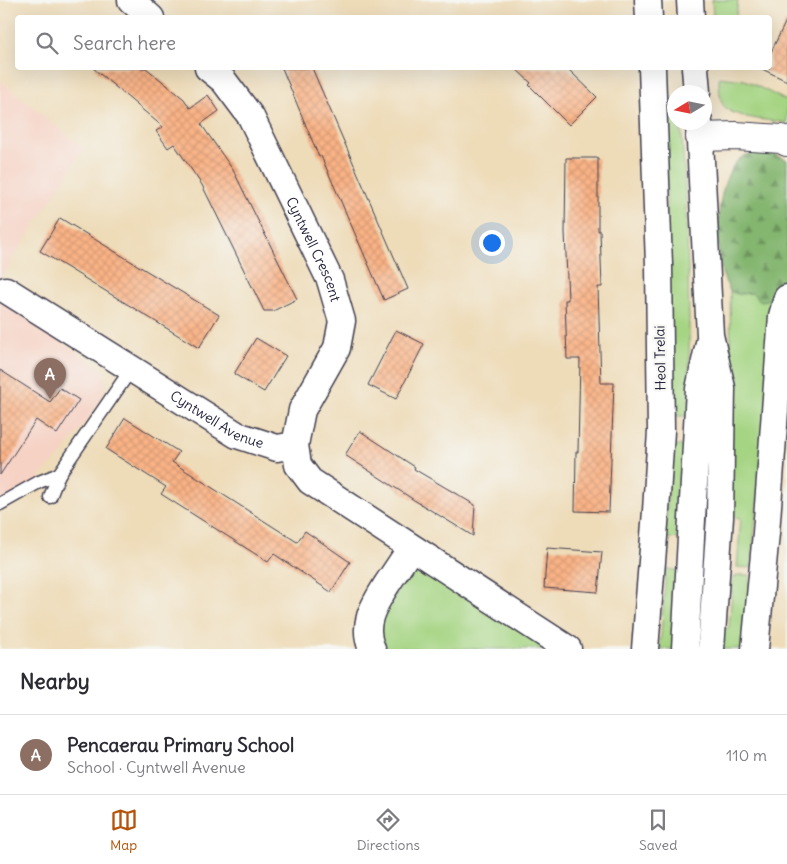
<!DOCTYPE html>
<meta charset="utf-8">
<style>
body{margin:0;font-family:Delius,sans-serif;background:#f7f7f7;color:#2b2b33}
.compass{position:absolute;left:667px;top:85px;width:45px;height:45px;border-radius:50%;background:#fff;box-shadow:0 5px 20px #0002;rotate:260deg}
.you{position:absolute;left:491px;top:242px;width:18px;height:18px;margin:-12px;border:4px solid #fff;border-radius:50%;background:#1a73e8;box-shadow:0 0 0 8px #1a73e833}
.badge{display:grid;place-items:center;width:32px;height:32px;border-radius:50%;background:#b45309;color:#fff;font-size:16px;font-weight:700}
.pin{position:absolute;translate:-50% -41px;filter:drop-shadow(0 1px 2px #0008)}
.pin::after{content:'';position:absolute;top:26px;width:18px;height:15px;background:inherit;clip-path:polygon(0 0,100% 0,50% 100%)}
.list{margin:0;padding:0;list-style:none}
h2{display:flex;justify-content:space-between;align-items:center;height:65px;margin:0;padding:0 20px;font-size:21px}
h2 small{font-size:16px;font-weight:400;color:#7c7c81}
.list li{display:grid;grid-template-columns:32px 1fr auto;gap:15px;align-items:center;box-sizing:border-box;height:80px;padding:0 20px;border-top:1px solid #e1e1e2}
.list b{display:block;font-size:19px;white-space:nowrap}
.list p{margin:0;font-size:16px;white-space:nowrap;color:#7c7c81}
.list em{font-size:16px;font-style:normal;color:#7c7c81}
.icon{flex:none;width:28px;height:28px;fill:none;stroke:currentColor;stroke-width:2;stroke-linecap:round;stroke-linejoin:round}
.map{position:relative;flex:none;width:787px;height:649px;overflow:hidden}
.search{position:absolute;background:#fff;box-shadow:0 5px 20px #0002;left:15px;right:15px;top:15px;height:55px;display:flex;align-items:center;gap:12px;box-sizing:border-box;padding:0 18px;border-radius:5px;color:#7c7c81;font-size:19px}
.sheet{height:145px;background:#fff}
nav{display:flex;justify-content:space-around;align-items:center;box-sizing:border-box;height:70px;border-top:1px solid #e1e1e2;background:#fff;font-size:14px;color:#7c7c81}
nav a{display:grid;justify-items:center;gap:2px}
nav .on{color:#b45309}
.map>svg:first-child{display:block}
.built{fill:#f6d2c4}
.grass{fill:#a5d482;stroke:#647b5e}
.forest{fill:url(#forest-firs);stroke:#536c56}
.building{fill:url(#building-cross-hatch)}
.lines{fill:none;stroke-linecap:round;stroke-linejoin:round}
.lane-casing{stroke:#413e4e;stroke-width:15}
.street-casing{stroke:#413e4e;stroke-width:29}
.secondary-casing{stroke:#413e4e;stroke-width:30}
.lane{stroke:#fff;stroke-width:12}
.street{stroke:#fff;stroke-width:26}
.secondary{stroke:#fff;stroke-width:28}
.labels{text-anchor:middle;stroke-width:4.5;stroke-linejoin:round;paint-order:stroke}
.street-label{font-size:14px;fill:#22223b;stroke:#f6f6f2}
</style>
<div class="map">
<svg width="787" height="649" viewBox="0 0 787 649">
<defs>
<pattern id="forest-firs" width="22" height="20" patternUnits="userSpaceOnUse" patternTransform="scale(1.25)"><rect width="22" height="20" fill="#84b670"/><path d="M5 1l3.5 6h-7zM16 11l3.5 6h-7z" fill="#6c945d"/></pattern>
<pattern id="building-cross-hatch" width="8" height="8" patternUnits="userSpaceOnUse" patternTransform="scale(1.25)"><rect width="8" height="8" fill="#f9b285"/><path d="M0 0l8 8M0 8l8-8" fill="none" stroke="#d59974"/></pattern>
</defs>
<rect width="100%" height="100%" fill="#f6f6f2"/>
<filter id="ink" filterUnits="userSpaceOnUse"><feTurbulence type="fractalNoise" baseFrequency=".02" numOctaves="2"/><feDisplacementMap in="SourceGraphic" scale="10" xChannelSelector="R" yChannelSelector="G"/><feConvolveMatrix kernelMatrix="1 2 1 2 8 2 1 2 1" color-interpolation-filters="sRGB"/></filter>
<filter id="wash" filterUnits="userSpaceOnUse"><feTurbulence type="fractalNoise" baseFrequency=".0096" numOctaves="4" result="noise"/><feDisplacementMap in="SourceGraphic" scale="20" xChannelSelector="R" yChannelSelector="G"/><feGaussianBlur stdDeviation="1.12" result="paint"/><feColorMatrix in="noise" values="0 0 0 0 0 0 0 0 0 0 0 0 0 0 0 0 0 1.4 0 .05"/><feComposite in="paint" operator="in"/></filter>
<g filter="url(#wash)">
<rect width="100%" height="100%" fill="#eedcb9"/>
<g class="built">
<polygon points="0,80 84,149 0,278"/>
<polygon points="0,301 92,362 103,371 105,380 105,391 96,408 60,456 39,476 40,489 0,511"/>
</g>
<g class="grass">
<polygon points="712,0 738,0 736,17 713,17"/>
<path d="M719 77 745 80 787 101V123C771 120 733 119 723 105 719 97 719 86 719 77Z"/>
<path d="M674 99V122L681 123C688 220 690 318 689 416H672L664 100Z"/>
<polygon points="730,291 738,294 752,293 777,299 751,568 737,567 741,518 727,517 731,369"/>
<polygon points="671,445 688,446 684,539 665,538"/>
<polygon points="666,569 683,571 678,649 660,649"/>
<polygon points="417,572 425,572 462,596 465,595 548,649 384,649 382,646 379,618 409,574"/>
<polygon points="737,575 750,575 744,649 719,649 721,629 729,628 733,579"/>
</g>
<path class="forest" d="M767 151 787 160V296L761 301 752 293 738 294 730 291C727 285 724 279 722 273 715 246 715 176 741 158 748 153 758 152 767 151Z"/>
<g id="blocks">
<g class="building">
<polygon points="787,19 787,81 762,69 770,68 770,54"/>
<polygon points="93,68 146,68 184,99 190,108 208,95 219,111 201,124 233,170 297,299 273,311 264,311 202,185 174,144 168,148 156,131 163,127"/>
<polygon points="282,68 312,68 408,289 384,300 321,156 319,157"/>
<polygon points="515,68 567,68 597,97 569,125 529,85 531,83"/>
<polygon points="566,158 598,158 598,231 600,231 602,287 598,287 601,383 614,383 609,512 575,511 576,452 578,452 580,359 567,359 565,300 568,300 565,232"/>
<polygon points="60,218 219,315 199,348 40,251"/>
<polygon points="396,330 424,344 396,399 368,385"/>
<polygon points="256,338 286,356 264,392 234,374"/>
<polygon points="0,370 50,402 60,388 79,400 57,434 36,420 0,475"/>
<polygon points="125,418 179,452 172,462 297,542 305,531 350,562 331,592 274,554 268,562 161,494 166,487 106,449"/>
<polygon points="360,431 415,467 414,469 475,505 473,536 414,500 345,455"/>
<polygon points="547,548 602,552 598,592 544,588"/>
</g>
</g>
</g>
<g filter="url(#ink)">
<use href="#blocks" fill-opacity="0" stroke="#413e4e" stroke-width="1"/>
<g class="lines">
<g class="lane-casing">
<g id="lane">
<polyline points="50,497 59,474 132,368"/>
<polyline points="0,504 39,482 59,474"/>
</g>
</g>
<g class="street-casing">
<g id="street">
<polyline points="131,0 151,18"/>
<polyline points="648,0 649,18"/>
<polyline points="690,0 691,18"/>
<path id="s1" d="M208 68 224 81 251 117 330 280 342 321 337 348 302 410 295 445"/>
<polyline points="695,68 697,92"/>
<polyline points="699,122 710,335 722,388 720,517 711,649"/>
<path id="s2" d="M6 290 237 435 277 448 295 445 298 465 310 481 568 649"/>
<path d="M372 649C361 624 374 605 387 584 395 572 403 560 411 548"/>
<polyline points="645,649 656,511 661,431 659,265 652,68"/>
<polyline points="685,649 699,389 709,343"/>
<polyline points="755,649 766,533 782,316 787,298"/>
</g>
</g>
<g class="secondary-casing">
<polyline id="secondary" points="700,137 736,136 781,139 787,142"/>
</g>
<use href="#lane" class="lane"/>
<use href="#street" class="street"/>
<use href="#secondary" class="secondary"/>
</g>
</g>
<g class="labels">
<g class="street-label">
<text dy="5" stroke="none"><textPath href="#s1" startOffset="212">Cyntwell Crescent</textPath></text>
<text transform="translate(660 358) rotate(-91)" y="5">Heol Trelai</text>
<text dy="5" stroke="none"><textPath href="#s2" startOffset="248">Cyntwell Avenue</textPath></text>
</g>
</g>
</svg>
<svg class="compass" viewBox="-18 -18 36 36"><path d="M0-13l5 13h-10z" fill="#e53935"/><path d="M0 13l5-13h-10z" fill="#7c7c81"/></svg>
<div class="you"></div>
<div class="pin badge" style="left:50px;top:399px;background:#8d6e63">A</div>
<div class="search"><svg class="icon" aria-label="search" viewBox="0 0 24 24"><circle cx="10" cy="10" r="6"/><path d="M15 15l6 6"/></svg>Search here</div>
</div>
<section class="sheet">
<h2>Nearby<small></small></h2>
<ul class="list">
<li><span class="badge" style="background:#8d6e63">A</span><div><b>Pencaerau Primary School</b><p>School · Cyntwell Avenue</p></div><em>110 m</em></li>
</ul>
</section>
<nav>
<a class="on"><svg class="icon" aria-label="map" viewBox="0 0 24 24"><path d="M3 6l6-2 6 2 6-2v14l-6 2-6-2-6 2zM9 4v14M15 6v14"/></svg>Map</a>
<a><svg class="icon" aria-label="directions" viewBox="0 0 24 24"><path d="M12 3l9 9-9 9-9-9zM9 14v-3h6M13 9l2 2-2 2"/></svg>Directions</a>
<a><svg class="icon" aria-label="saved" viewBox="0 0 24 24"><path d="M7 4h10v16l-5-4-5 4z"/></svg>Saved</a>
</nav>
